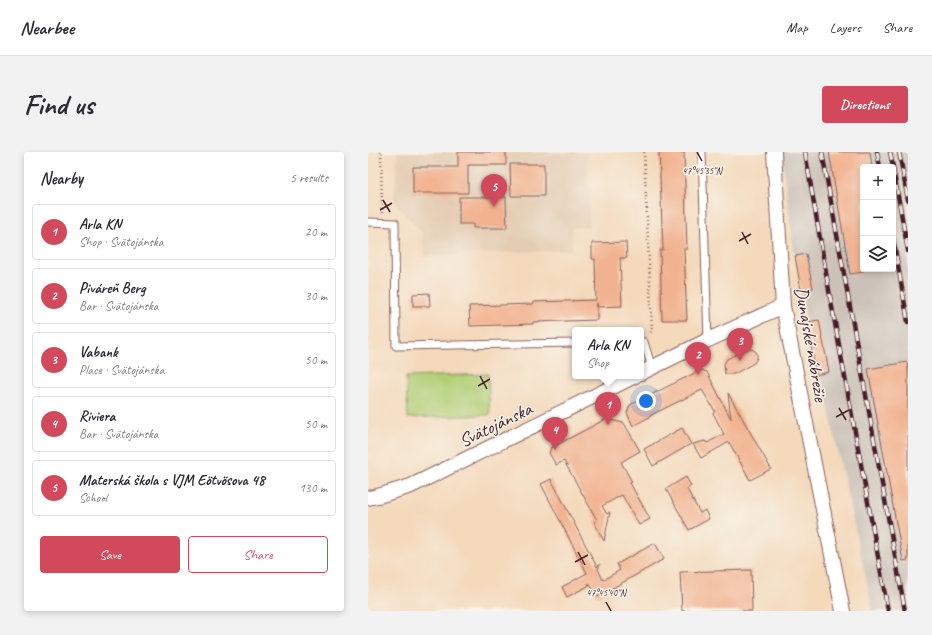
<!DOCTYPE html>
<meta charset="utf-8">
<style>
body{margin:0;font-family:Caveat,sans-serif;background:#f2f2f3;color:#2b2b33}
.controls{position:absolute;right:12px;top:12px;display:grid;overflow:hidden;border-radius:4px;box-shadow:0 2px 6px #0003}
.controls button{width:36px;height:36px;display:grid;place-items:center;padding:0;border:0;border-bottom:1px solid #e1e1e2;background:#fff;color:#2b2b33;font:20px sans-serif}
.you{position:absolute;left:278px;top:249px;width:14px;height:14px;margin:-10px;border:3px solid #fff;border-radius:50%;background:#1a73e8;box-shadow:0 0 0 6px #1a73e833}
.badge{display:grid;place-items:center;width:26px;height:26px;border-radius:50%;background:#d1495b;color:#fff;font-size:13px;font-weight:700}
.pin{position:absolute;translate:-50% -33px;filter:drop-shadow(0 1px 2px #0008)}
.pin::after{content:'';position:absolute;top:21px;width:14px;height:12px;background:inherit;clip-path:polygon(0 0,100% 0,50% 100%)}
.popup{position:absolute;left:204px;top:175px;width:72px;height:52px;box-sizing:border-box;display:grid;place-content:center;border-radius:4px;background:#fff;filter:drop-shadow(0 1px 3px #0005);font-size:13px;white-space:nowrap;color:#7c7c81}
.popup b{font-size:15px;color:#2b2b33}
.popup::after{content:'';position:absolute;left:50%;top:100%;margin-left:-8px;border:8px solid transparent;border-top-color:#fff}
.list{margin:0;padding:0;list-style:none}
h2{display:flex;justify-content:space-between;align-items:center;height:52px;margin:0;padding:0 16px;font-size:17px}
h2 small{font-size:13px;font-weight:400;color:#7c7c81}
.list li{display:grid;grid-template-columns:26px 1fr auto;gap:12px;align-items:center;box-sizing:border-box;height:56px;margin:0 8px 8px;padding:0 8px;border:1px solid #e1e1e2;border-radius:4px}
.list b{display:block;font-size:15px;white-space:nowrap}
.list p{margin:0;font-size:13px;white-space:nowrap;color:#7c7c81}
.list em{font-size:13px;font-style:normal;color:#7c7c81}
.actions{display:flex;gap:8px;padding:12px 16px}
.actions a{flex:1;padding:9px 0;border:1px solid #d1495b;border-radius:4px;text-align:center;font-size:14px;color:#d1495b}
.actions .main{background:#d1495b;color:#fff}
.icon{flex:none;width:22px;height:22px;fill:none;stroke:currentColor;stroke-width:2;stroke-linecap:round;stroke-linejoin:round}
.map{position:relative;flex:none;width:540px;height:459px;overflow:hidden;border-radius:4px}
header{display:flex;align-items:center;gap:24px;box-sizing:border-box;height:56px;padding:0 20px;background:#fff;border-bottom:1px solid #e1e1e2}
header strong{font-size:19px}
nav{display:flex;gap:22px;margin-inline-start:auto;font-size:14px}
.intro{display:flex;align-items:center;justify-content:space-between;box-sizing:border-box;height:96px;padding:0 24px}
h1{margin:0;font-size:28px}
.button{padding:10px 18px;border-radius:4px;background:#d1495b;color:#fff;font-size:14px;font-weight:700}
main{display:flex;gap:24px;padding:0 24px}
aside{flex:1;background:#fff;border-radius:4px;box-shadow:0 2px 6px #0003}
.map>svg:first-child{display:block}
.built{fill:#e4ccb2}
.industrial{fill:#ccc2b9;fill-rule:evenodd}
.green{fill:#b0ce75;stroke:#7d7650}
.building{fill:#f2b28f}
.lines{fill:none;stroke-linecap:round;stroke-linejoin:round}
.lane-casing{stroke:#86605d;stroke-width:9}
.street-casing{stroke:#86605d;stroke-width:16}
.path{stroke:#86605d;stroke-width:2.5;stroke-dasharray:1 3;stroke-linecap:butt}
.lane{stroke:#fff;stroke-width:7}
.street{stroke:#fff;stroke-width:14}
.rail-casing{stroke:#4a1f2b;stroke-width:4.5}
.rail{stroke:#f7f3e8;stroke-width:3;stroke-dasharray:9;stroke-linecap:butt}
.ticks{fill:none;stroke:#4a1f2b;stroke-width:1.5}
.labels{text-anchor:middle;stroke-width:3;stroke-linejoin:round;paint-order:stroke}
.street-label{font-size:19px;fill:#4a1f2b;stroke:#f7f3e8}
.ticks-label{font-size:10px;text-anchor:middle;fill:#4a1f2b;stroke:#f7f3e8;stroke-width:3;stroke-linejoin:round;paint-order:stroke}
</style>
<header>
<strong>Nearbee</strong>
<nav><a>Map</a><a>Layers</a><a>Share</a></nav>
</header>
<div class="intro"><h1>Find us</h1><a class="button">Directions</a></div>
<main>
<aside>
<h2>Nearby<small>5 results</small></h2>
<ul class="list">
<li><span class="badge">1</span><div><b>Arla KN</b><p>Shop · Svätojánska</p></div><em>20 m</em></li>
<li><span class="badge">2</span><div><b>Piváreň Berg</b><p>Bar · Svätojánska</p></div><em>30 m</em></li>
<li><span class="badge">3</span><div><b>Vabank</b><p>Place · Svätojánska</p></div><em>50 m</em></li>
<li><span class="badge">4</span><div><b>Riviera</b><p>Bar · Svätojánska</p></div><em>50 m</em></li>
<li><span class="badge">5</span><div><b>Materská škola s VJM Eötvösova 48</b><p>School</p></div><em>130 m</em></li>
</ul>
<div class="actions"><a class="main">Save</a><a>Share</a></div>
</aside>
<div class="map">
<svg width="540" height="459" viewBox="0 0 540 459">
<rect width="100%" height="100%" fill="#f7f3e8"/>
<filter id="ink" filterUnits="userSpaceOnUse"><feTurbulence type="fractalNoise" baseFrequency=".025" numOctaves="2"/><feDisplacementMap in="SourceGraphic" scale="8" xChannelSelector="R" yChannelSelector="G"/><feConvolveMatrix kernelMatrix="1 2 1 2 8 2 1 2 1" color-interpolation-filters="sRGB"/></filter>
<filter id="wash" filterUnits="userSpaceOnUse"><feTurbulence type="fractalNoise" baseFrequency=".012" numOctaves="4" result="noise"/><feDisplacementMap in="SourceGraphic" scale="16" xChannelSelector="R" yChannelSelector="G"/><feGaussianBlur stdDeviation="0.9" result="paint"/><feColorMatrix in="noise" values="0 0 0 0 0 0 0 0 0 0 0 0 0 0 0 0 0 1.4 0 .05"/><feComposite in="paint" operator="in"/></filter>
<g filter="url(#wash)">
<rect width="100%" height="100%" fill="#f4d9bb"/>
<polygon class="built" points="29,0 219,0 222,74 204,76 204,98 56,104 54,81 26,50"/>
<path class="industrial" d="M413 0H540V459H505L455 231 448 223 427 104ZM495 15H525V117H495Z"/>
<polygon class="green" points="120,222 122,263 40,266 38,225"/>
<g id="blocks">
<g class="building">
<polygon points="90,0 138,0 138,13 100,13 100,41 45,41 45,15 90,15"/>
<polygon points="291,0 316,0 319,97 316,97 319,168 294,168 292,98 295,98"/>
<polygon points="461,0 502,0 504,15 495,15 495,120 482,122"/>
<polygon points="142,12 176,12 176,44 143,44"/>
<polygon points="91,45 138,45 139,76 105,76 105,72 91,72"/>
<polygon points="258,90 259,106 252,106 254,154 229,155 229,151 229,168 165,170 165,172 102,174 101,154 165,152 165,150 228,148 227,107 224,107 224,91"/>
<polygon points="438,102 445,136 439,138 433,138 427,104"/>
<polygon points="61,141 62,154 45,154 45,142"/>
<polygon points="451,168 461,220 448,223 439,170"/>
<polygon points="379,197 384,197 389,201 389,206 386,211 366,222 357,222 356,212 359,207"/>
<polygon points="539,210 540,217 540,408 535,409 500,217"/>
<polygon points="333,218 339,220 363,267 360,241 403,317 382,328 361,290 333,306 325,292 337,289 339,291 356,282 345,261 347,259 334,238 283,263 283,264 265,274 259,261 262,253"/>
<polygon points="238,267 256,271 272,299 253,310 264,330 262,331 282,367 271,373 254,343 234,354 239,362 242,360 236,389 226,370 229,368 196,309 188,313 181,301 183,296"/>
<polygon points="314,276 323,292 285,314 276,297"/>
<polygon points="318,325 323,334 319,337 332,361 337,358 341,367 321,378 298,337"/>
<polygon points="183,327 229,415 232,412 230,417 235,428 252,418 249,412 287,391 296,407 229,445 221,431 220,434 199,445 194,435 219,421 173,332"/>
<polygon points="383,418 384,459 314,459 312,420"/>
</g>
</g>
</g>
<g filter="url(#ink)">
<use href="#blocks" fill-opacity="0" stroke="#86605d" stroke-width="1"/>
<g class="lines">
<g class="lane-casing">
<g id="lane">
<polyline points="334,0 340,188"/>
<polyline points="0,70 27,71 28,194 207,191"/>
<polyline points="273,190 276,190 284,216"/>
</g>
</g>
<g class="street-casing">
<g id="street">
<polyline points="406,0 415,154 475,459"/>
<polyline points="273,221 340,188 415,154"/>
<polyline points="0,346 10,344 43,334 267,224"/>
</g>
</g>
<g class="path">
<polyline points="13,0 14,62"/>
<polyline points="276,0 284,178 281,183"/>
</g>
<use href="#lane" class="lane"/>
<use href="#street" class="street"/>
<g class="rail-casing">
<g id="rail">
<polyline points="437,0 462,144 520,459"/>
<polyline points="454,0 537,459"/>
<polyline points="509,0 512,15"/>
<polyline points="522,0 525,15"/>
<polyline points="531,0 540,48"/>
<polyline points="525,16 540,99"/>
<polyline points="525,86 540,170"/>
</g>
</g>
<use href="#rail" class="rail"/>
</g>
</g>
<path class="ticks" d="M329 0 334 9M15 48 22 60M12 58 24 51M374 80 380 92M371 89 383 82M112 224 119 237M110 234 122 227M471 256 478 268M468 265 481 258M210 400 217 413M207 410 220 403M238 450 243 459"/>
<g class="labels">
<g class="street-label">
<text transform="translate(444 192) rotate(80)" y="7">Dunajské nábrežie</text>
<text transform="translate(127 272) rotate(-26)" y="7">Svätojánska</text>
</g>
</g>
<g class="ticks-label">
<text x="334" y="22">47°45'35"N</text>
<text x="238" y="444">47°45'40"N</text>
</g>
</svg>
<div class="controls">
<button>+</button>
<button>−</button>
<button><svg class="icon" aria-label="layers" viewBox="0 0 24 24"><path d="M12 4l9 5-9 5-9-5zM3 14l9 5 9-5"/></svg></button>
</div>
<div class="you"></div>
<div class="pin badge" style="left:240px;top:273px">1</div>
<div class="popup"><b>Arla KN</b>Shop</div>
<div class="pin badge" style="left:330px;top:223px">2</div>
<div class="pin badge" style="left:372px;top:209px">3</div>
<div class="pin badge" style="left:187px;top:298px">4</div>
<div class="pin badge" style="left:126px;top:55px">5</div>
</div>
</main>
